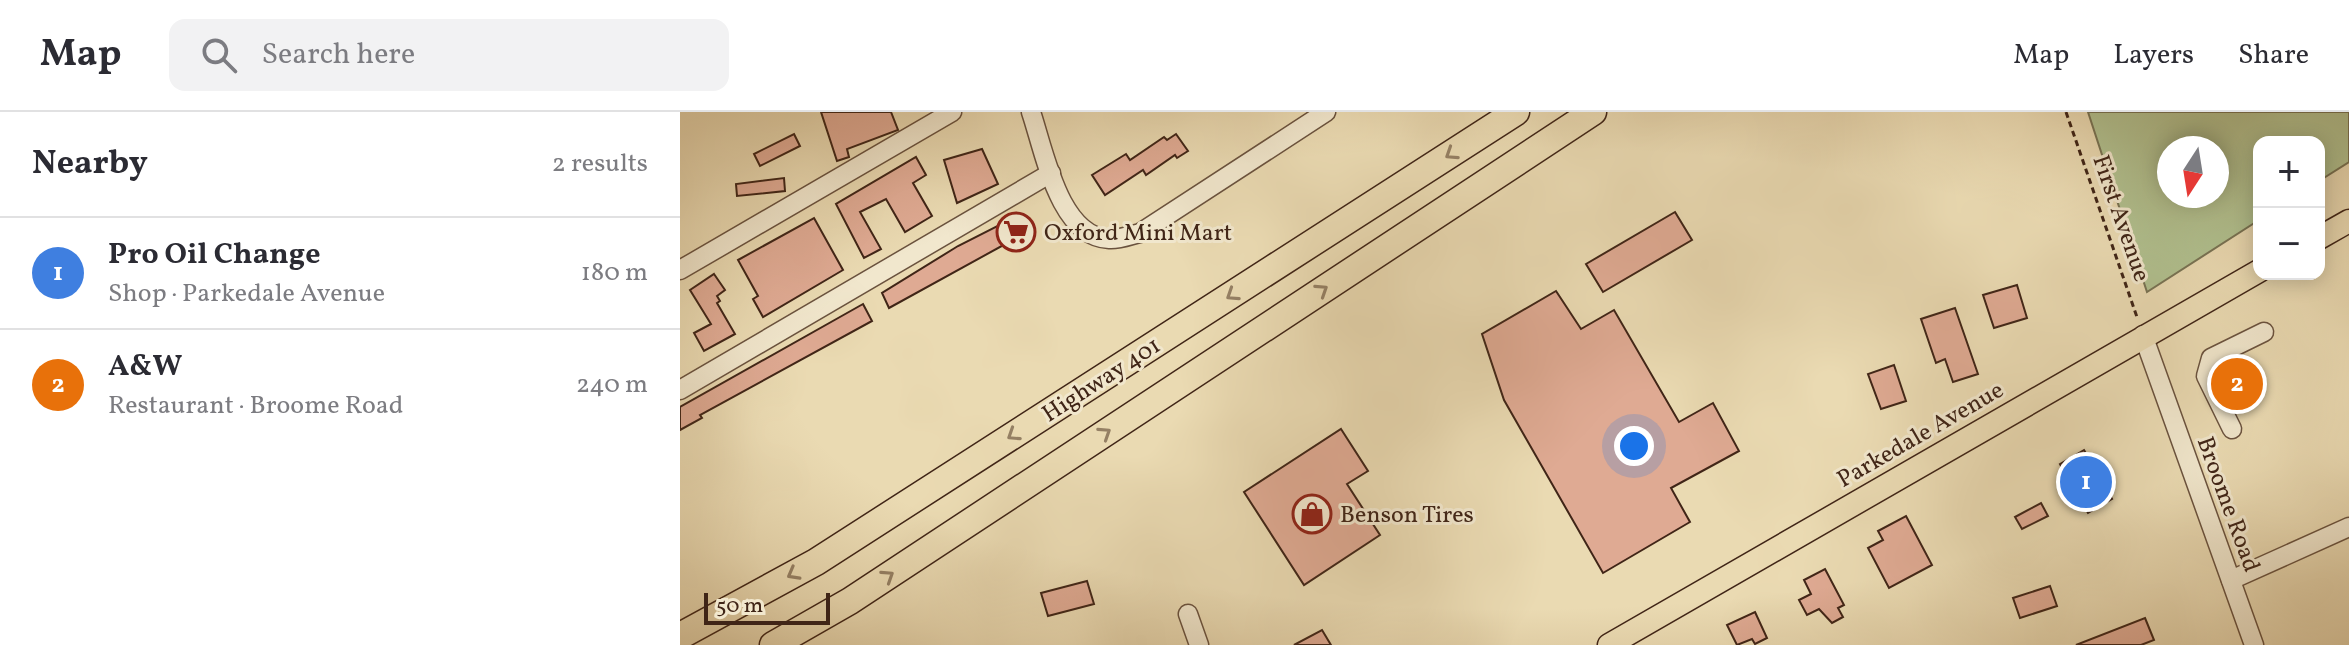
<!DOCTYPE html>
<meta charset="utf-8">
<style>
body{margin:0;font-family:Vollkorn,serif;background:#f2f2f3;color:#2b2b33}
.controls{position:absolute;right:24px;top:24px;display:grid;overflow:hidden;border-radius:16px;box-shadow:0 4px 20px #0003}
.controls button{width:72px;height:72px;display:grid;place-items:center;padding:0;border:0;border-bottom:2px solid #e1e1e2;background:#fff;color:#2b2b33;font:40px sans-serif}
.compass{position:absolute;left:1477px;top:24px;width:72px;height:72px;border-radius:50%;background:#fff;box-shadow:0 4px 20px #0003;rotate:192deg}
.scale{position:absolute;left:24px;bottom:20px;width:126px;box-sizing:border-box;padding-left:8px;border:4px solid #402517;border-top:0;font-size:22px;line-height:28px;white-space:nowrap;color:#402517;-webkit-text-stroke:6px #f1e7cd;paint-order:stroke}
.you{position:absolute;left:954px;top:334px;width:28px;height:28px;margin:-20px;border:6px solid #fff;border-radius:50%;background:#1a73e8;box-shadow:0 0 0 12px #1a73e833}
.badge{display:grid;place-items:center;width:52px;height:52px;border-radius:50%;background:#8f2418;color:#fff;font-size:26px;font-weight:700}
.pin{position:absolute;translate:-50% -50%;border:4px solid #fff;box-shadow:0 2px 8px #0006}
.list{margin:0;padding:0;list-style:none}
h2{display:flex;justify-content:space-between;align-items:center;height:104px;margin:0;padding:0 32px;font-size:34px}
h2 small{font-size:26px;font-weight:400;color:#7c7c81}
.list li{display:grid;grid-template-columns:52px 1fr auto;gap:24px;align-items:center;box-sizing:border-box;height:112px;padding:0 32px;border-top:2px solid #e1e1e2}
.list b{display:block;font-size:30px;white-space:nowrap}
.list p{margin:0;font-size:26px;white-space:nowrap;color:#7c7c81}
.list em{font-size:26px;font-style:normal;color:#7c7c81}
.icon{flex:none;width:44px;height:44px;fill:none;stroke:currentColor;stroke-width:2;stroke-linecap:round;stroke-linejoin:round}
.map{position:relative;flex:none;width:1669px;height:533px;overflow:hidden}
header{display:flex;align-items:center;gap:48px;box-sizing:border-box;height:112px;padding:0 40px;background:#fff;border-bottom:2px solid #e1e1e2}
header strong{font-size:38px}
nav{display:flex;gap:44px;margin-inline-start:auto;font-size:28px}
.search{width:560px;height:72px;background:#f2f2f3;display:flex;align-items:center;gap:20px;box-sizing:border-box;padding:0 28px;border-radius:16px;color:#7c7c81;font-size:30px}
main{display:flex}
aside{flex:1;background:#fff}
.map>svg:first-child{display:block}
.green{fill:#b1c190;stroke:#787354;stroke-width:2;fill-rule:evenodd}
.building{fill:#dfaa93;stroke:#402517;stroke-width:2}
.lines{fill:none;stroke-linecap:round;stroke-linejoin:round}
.minor-casing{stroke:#6a523e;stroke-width:21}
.major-casing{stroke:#402517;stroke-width:25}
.highway-casing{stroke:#402517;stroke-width:29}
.path{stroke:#402517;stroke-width:3;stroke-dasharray:6 4;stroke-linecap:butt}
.minor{stroke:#f1e7cd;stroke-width:18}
.major{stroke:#eadab2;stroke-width:22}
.highway{stroke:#eadab2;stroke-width:26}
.oneway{stroke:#958064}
.labels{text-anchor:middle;stroke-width:6;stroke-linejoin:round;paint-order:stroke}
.street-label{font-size:24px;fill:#402517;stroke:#f1e7cd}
.poi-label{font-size:24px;fill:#402517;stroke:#f1e7cd;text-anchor:start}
</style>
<header>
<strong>Map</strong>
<div class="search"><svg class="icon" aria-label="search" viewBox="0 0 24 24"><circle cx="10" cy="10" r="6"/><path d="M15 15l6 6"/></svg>Search here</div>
<nav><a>Map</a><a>Layers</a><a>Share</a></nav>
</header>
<main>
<aside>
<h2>Nearby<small>2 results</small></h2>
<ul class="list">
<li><span class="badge" style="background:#3f7fe0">1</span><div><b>Pro Oil Change</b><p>Shop · Parkedale Avenue</p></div><em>180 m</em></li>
<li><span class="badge" style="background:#e8710a">2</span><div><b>A&amp;W</b><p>Restaurant · Broome Road</p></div><em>240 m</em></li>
</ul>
</aside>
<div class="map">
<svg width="1669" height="533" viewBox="0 0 1669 533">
<rect width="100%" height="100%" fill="#eadab2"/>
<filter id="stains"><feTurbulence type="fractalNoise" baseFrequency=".0025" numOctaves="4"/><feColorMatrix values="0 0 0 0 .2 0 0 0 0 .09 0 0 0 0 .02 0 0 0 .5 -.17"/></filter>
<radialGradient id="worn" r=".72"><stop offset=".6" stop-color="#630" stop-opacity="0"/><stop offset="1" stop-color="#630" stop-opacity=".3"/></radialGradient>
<path class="green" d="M1408 0H1669V50L1639 69V30H1579V108L1467 180ZM1489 36H1537V84H1489Z"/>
<g class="building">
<polygon points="141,0 211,0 218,18 167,37 169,45 157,49"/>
<polygon points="114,22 120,34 80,54 74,42"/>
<polygon points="496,22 508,39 497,46 495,43 466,63 463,58 425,83 412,63 446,42 450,48 484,25 487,28"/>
<polygon points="302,37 318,72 277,91 264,48"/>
<polygon points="236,45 246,63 233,71 252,104 225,120 206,87 180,100 201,137 184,146 156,92"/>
<polygon points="104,66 105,79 57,84 56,72"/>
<polygon points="995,100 1012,128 923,180 906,152"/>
<polygon points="339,103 351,129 333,138 329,130 209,196 202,181 278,134"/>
<polygon points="134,106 163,158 83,205 73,187 78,184 58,148"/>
<polygon points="34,162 45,178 37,184 40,189 37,191 55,222 24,239 14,221 31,212 10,178"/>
<polygon points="1337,173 1347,206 1314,216 1303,183"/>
<polygon points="876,179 901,217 934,198 999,310 1033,291 1059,339 991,376 1010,410 923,461 824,288 802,222"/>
<polygon points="183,192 192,209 20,303 22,306 0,318 0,295"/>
<polygon points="1275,196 1298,262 1273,270 1265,247 1256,251 1241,207"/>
<polygon points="1556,247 1576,288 1557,297 1539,261 1541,254"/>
<polygon points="1214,253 1226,289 1201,297 1188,262"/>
<polygon points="661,317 688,359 667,372 700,423 624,473 564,380"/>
<polygon points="1404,338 1432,387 1408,401 1380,352"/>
<polygon points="1361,391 1368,404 1342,417 1335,405"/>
<polygon points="1226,404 1252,453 1209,476 1188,436 1203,428 1198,419"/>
<polygon points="1145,457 1164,493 1158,496 1163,505 1152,511 1139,497 1127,503 1119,488 1131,482 1124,468"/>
<polygon points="407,469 414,492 368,504 361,481"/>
<polygon points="1370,474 1377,494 1340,506 1333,486"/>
<polygon points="1075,500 1087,526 1075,532 1072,527 1057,533 1047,513"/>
<polygon points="1465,506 1474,528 1461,533 1396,533"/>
<polygon points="642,518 651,533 614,533"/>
</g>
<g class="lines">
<g class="minor-casing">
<g id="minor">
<path d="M351 0C364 38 379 125 429 127 439 128 451 123 460 121L646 0"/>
<polyline points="0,158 272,0"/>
<polyline points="1463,223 1574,533"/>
<polyline points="0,278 371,61"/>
<polyline points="1552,317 1526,264 1531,246 1584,220"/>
<polyline points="1551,468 1669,415"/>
<polyline points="508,502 519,533"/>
</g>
</g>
<g class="major-casing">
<g id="major">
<polyline points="1639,126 1669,109"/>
<polyline points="929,533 1579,159"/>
</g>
</g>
<g class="highway-casing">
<g id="highway">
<polyline points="0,524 136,450 836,0"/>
<polyline points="93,533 170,489 913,0"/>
</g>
</g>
<polyline class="path" points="1386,0 1458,208"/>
<use href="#minor" class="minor"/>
<use href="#major" class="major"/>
<use href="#highway" class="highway"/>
</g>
<defs><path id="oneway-chevron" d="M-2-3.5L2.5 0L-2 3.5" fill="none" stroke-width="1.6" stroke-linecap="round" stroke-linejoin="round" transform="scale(2)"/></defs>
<g class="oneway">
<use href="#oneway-chevron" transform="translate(771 42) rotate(147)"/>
<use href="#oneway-chevron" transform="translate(642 178) rotate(-33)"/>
<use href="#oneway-chevron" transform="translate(552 183) rotate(147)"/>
<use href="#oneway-chevron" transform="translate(425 321) rotate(-33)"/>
<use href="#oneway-chevron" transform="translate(333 323) rotate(147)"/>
<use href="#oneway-chevron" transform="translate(113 462) rotate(151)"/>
<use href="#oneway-chevron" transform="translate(208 464) rotate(-33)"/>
</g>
<defs>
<g id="supermarket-ring" transform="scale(2)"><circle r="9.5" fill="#f1e7cd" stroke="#8f2418" stroke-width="1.5"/><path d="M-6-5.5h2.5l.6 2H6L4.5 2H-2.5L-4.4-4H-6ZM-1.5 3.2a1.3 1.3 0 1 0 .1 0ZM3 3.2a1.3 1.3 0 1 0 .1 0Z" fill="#8f2418"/></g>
<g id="shop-ring" transform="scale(2)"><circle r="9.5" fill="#f1e7cd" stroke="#8f2418" stroke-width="1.5"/><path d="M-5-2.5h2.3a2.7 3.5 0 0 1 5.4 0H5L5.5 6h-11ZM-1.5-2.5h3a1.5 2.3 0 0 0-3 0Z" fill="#8f2418"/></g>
</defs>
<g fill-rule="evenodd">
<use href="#supermarket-ring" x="336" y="120"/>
<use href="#shop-ring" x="632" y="402"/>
</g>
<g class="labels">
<g class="street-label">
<text transform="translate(1442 106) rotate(71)" y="8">First Avenue</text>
<text transform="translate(421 267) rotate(-33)" y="8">Highway 401</text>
<text transform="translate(1240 322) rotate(-30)" y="8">Parkedale Avenue</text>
<text transform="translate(1549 392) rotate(70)" y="8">Broome Road</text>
</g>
<g class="poi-label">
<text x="364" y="128">Oxford Mini Mart</text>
<text x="660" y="410">Benson Tires</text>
</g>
</g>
<rect width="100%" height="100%" filter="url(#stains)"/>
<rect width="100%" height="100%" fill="url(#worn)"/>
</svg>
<div class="controls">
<button>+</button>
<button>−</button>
</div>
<svg class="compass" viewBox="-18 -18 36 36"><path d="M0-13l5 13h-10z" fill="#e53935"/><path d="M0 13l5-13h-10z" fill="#7c7c81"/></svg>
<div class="scale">50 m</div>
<div class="you"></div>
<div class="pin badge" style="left:1406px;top:370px;background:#3f7fe0">1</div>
<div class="pin badge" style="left:1557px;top:272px;background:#e8710a">2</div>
</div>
</main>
